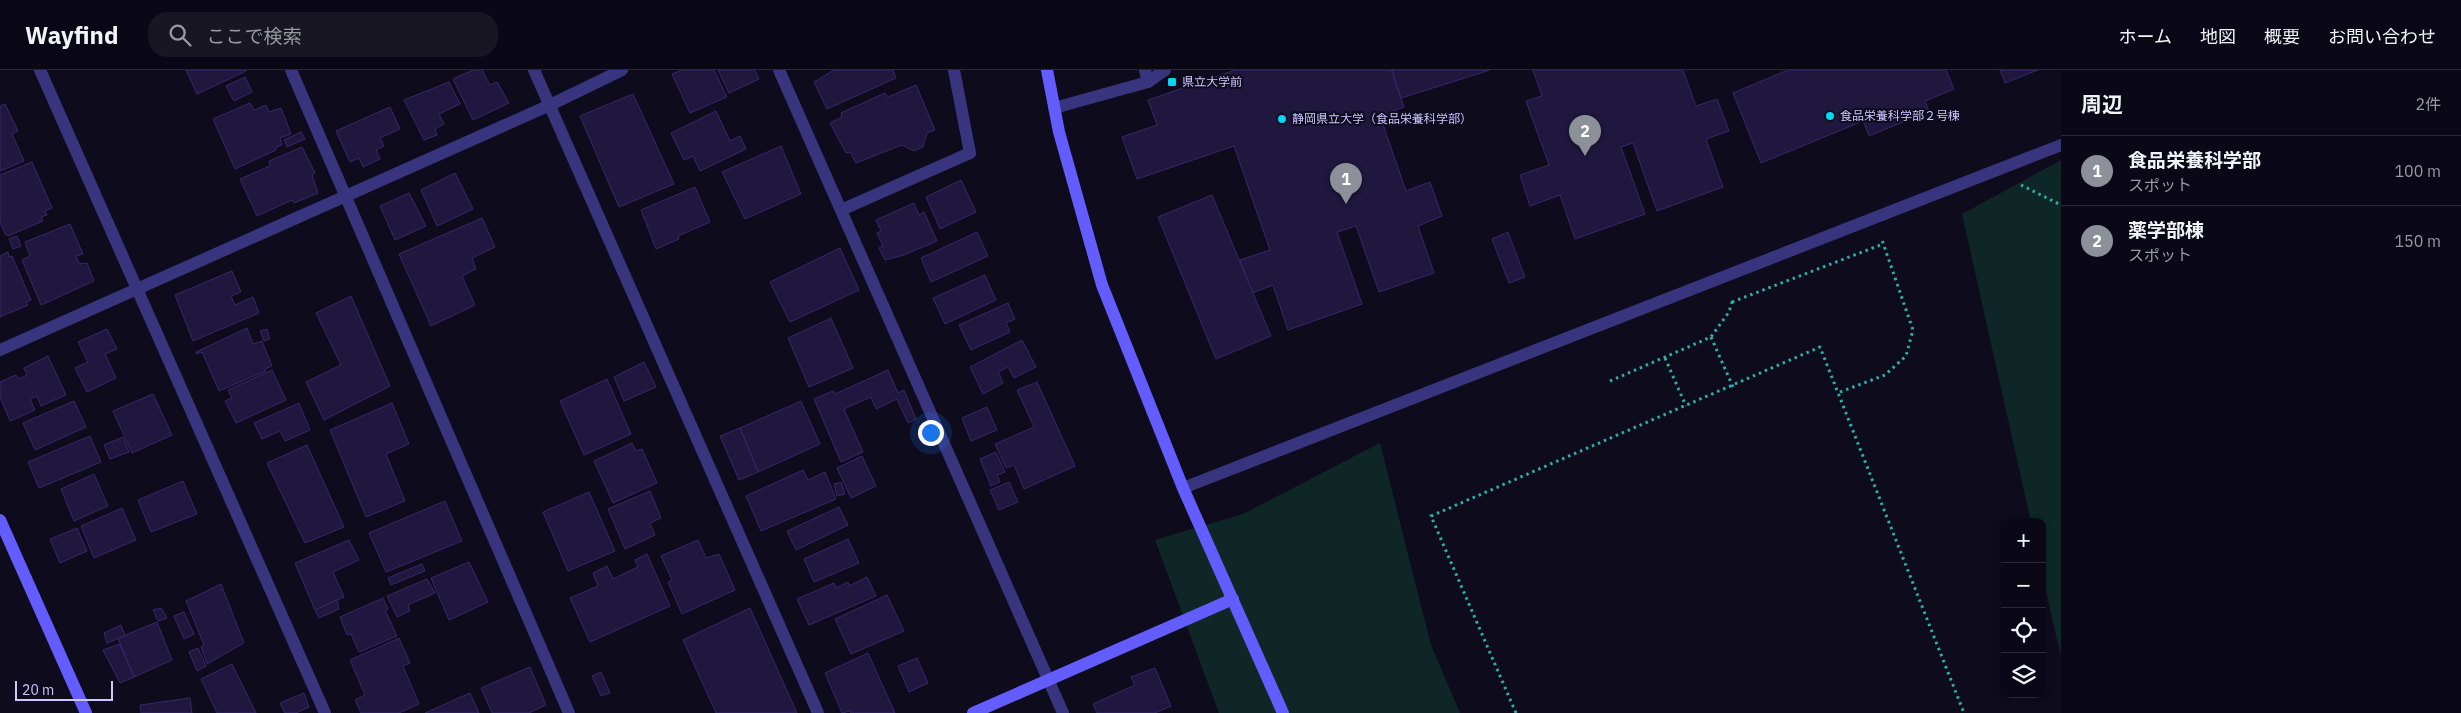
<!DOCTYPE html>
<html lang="ja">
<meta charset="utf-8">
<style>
body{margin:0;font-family:"IBM Plex Sans","Noto Sans JP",sans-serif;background:#181623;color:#f1f3f6}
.controls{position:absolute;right:15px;bottom:15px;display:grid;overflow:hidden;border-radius:10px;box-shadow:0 1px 4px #0004}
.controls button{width:45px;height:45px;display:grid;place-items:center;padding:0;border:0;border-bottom:1px solid #2a2935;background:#0a0816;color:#f1f3f6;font:25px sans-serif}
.scale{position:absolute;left:15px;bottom:12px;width:98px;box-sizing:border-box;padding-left:5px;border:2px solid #cdc6ff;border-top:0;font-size:14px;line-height:18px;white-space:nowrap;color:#cdc6ff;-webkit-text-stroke:4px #0e0b1d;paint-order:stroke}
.you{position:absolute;left:930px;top:362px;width:18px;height:18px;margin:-12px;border:4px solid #fff;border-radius:50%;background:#1a73e8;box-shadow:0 0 0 8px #1a73e833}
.badge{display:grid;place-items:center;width:32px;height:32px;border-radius:50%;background:#8c9099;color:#fff;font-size:16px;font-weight:700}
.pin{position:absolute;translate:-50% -41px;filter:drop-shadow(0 1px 2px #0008)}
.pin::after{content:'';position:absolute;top:26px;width:18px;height:15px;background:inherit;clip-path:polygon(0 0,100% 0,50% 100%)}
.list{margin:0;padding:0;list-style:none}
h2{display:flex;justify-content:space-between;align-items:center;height:65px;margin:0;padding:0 20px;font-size:21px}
h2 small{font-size:16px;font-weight:400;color:#999aa1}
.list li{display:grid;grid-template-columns:32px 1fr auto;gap:15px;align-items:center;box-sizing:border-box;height:70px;padding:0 20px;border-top:1px solid #2a2935}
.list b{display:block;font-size:19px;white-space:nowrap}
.list p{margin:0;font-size:16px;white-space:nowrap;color:#999aa1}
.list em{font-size:16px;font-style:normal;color:#999aa1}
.icon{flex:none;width:28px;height:28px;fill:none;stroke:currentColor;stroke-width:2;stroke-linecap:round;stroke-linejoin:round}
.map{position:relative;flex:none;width:2061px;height:643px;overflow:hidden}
header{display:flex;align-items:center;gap:30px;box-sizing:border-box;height:70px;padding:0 25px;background:#0a0816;border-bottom:1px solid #2a2935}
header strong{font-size:24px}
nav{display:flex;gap:28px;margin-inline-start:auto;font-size:18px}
.search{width:350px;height:45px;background:#181623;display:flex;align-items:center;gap:12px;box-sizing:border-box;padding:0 18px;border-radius:20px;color:#999aa1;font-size:19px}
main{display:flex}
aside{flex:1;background:#0a0816}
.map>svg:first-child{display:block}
.green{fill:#0e2726}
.building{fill:#1f173e;stroke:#36286b}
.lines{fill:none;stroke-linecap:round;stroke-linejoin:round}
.path{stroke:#2ab0a9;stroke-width:3;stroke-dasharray:2.5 4;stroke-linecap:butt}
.lane{stroke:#38347d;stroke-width:12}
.street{stroke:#38347d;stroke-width:12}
.secondary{stroke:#635dff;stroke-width:12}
.poi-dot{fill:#00d7f1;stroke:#0e0b1d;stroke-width:2}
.labels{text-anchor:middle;stroke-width:4;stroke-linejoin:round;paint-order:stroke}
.poi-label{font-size:12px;fill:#cdc6ff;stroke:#0e0b1d;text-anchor:start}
</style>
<header>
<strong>Wayfind</strong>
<div class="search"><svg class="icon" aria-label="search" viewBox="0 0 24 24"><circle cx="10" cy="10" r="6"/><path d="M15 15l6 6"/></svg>ここで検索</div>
<nav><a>ホーム</a><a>地図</a><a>概要</a><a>お問い合わせ</a></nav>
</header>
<main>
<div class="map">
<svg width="2061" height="643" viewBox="0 0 2061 643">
<rect width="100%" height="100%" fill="#0e0b1d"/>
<g class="green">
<polygon points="2061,90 2061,587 2042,504 2042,452 2031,452 1962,144"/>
<polygon points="1380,373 1431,575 1460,643 1219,643 1155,470 1243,444"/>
</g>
<g class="building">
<polygon points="186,0 246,0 246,1 197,24"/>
<polygon points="473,0 482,0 490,15 497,12 509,33 473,50 453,9"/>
<polygon points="682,0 714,0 727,27 690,43 672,4"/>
<polygon points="718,0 755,0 759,9 729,23"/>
<polygon points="834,0 893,0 896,8 827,39 814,12"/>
<polygon points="1235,0 1391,0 1404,37 1380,46 1406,121 1430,112 1442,146 1418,156 1434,203 1379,222 1356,156 1337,162 1362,234 1288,260 1273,215 1252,223 1240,190 1270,180 1234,76 1137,109 1122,67 1157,55 1148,30"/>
<polygon points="1392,0 1490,0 1401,28"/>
<polygon points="1533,0 1683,0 1696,36 1717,29 1729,61 1706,69 1723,117 1657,141 1633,73 1621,77 1645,144 1575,169 1560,125 1530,136 1520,105 1549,95 1526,31 1542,26"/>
<polygon points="1788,0 1946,0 1954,19 1925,31 1929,41 1869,66 1863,51 1761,93 1733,23"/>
<polygon points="2000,0 2038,0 2005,13"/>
<polygon points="245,7 252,22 234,31 226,16"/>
<polygon points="449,12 460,34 439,44 444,54 435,59 437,65 424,70 404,30"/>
<polygon points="916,15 935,60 927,63 923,77 914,81 902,75 856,93 850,82 846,83 830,53 842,47 841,43 885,23 888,27"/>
<polygon points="633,24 674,114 619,137 580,46"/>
<polygon points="250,33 254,40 266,35 269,42 281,38 291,64 280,68 282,75 276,77 276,80 235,99 213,49"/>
<polygon points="5,34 18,61 12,64 24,91 0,101 0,36"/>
<polygon points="390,37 400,59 380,68 384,76 376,80 380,89 363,97 359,88 350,92 336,61"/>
<polygon points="716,41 730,71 740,66 746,79 700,101 693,86 684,90 671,63"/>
<polygon points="301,62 305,69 287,77 284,70"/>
<polygon points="781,76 801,124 745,149 722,102"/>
<polygon points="302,77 315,103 312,105 318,123 294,133 292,130 257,146 240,109 270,96 269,91"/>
<polygon points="32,92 52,138 45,141 47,145 41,147 43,151 8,166 5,164 0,152 0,105"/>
<polygon points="455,103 473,139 437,156 421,120"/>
<polygon points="961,110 976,142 940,159 926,127"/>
<polygon points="695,117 710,152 678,166 679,169 656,179 641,140"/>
<polygon points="409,123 426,156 395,170 380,136"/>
<polygon points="1212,125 1271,266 1216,289 1158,147"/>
<polygon points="914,133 919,145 924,142 937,171 904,185 885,190 879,178 883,176 877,163 881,161 876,150"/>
<polygon points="482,148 495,177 472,188 476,199 462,206 475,235 431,256 399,184"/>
<polygon points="70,154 83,184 76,186 79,194 87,193 94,211 41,235 22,190 30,186 25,172"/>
<polygon points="977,162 988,186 931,212 921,188"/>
<polygon points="1508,162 1525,207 1509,213 1492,169"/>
<polygon points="17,166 21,176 13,179 9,169"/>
<polygon points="840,178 859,220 790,252 770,212"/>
<polygon points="8,182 9,187 12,186 31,230 26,232 28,235 0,247 0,186"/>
<polygon points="232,201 241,222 231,226 235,235 253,227 259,243 193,271 175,225"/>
<polygon points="985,205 996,230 945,254 933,228"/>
<polygon points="351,226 390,316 324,350 306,312 341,295 316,243"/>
<polygon points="1008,233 1015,249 1006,253 1010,262 971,280 959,255"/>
<polygon points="831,248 853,298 809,317 788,268"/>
<polygon points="247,258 253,274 262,271 272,296 265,299 266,301 219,321 202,282 196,284 196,282"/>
<polygon points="107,259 117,279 105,284 116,308 87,322 75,298 88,292 78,272"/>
<polygon points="267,259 270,269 264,271 260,261"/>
<polygon points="1022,270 1036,297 1014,308 1008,297 998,302 1003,313 983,324 970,297"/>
<polygon points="48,286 66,325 41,336 37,326 30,329 35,340 10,351 0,327 0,312 16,305 19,309 27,305 24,298"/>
<polygon points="644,292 656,317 624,331 614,307"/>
<polygon points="272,300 286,330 236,353 225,331 232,328 228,320"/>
<polygon points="888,300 898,323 904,320 916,349 908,353 897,329 876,339 871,327 844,339 863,382 841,392 814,329 833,321 835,324"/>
<polygon points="607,309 631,364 584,385 560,331"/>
<polygon points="1037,312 1075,396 1024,419 1014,395 1006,398 995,374 1034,357 1017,320"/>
<polygon points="153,324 172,365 132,383 113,341"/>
<polygon points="74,331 86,357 35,380 23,353"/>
<polygon points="801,331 820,374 758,402 740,358"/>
<polygon points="299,333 310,360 285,371 280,361 262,369 254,353"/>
<polygon points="392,333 409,374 386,384 405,431 366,447 330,360"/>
<polygon points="987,337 997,360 971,371 962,348"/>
<polygon points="740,358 758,402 739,410 720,366"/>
<polygon points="90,366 101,392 39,418 28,392"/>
<polygon points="123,367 129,382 110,389 104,375"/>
<polygon points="632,373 636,381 642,379 657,413 613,433 594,391"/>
<polygon points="307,375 344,457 305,473 267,393"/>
<polygon points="996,382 1005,402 997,405 1000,412 991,416 980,389"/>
<polygon points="862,386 876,416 851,428 837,398"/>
<polygon points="803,400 808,410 825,402 836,429 761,461 746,426"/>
<polygon points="94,404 108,436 74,451 61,419"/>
<polygon points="183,411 197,444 151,462 138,430"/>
<polygon points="841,412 845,424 837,426 834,414"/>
<polygon points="1009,412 1018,432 999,440 990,420"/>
<polygon points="650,421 661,448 650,453 655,465 625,479 608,439"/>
<polygon points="589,422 615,481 568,501 543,442"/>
<polygon points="445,431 462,471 386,502 369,463"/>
<polygon points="839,437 848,455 796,480 787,461"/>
<polygon points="122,438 136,470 94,488 81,456"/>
<polygon points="77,458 87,481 60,493 50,469"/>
<polygon points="848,469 859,493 814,512 804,489"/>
<polygon points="349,470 359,490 333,502 344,527 315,540 295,493"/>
<polygon points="698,470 706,488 719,484 735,520 682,544 668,512 672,510 661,486"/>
<polygon points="647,484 670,536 590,572 570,528 598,516 593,503 607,496 613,509 638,497 635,490"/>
<polygon points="469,492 488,532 449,550 431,508"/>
<polygon points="422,494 425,501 391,515 388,508"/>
<polygon points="867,507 876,526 809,555 797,529 834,513 836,518 848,512 849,516"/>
<polygon points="427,509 435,523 408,535 410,541 397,547 387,526"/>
<polygon points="221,514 244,573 207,594 201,577 204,575 186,531"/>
<polygon points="887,525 904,561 851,584 835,549"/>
<polygon points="383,528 388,539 385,540 397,566 359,582 351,564 347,565 340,547"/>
<polygon points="337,530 339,539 319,548 315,540"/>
<polygon points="161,538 167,548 158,551 153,540"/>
<polygon points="750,538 797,643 716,643 683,570"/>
<polygon points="184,542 194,564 184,569 174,546"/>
<polygon points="157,552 172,590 134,607 118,568"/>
<polygon points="121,555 125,566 107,573 104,563"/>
<polygon points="399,568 410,593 403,596 419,634 399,643 361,643 355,630 365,625 350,590"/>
<polygon points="120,574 134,607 120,613 103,580"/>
<polygon points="198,578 206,596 197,601 189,582"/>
<polygon points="868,583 895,643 851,643 850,641 842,643 825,603"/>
<polygon points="917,588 928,613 909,622 898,596"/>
<polygon points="232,594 256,643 217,643 201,609"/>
<polygon points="530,597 546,635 529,643 492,643 481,618"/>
<polygon points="1155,598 1171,636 1155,643 1097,643 1093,634 1135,615 1131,607"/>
<polygon points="601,602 610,623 601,626 592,606"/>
<polygon points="304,623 309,637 296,643 285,643 280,633"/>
<polygon points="470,623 479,643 425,643"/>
<polygon points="190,628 192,643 141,643 140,635"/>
</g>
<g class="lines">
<g class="path">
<polyline points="2021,115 2061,135"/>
<polyline points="1732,232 1883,174"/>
<polyline points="1711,267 1733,317"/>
<polyline points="1665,288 1686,336"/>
<polyline points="1610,311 1711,267 1729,242 1733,229"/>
<polyline points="1840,322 1885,305 1906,286 1913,260 1882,170"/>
<polyline points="1516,643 1431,446 1820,277 1964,643"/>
</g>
<g class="lane">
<polyline points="1145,0 1148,12"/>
<polyline points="1054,38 1148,12 1165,0"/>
<polyline points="1183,418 2061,75"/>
</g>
<g class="street">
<polyline points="40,0 325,643"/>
<polyline points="291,0 569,643"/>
<polyline points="534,0 818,643"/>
<polyline points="779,0 1063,643"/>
<polyline points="841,140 970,83 954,0"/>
<polyline points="0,280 550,35 622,0"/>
</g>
<g class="secondary">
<polyline points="1047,0 1059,62 1102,215 1183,418 1283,643"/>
<polyline points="0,450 86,643"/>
<polyline points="973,643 1233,529"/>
</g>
</g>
<g class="poi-dot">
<rect x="1167" y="7" width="10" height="10" rx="2.5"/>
<circle cx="1830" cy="46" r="5"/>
<circle cx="1282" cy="49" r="5"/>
</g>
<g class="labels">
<g class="poi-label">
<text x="1182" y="16">県立大学前</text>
<text x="1840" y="50">食品栄養科学部２号棟</text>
<text x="1292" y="53">静岡県立大学（食品栄養科学部）</text>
</g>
</g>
</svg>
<div class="controls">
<button>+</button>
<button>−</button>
<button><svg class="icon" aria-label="locate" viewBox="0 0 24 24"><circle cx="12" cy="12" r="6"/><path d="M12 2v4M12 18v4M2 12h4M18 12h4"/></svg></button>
<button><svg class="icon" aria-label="layers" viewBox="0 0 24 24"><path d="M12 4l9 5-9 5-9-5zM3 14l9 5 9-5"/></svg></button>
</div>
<div class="scale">20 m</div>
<div class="you"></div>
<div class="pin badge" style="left:1346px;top:134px">1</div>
<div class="pin badge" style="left:1585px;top:86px">2</div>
</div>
<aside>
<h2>周辺<small>2件</small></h2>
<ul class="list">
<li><span class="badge">1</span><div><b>食品栄養科学部</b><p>スポット</p></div><em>100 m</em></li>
<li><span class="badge">2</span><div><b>薬学部棟</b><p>スポット</p></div><em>150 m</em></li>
</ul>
</aside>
</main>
